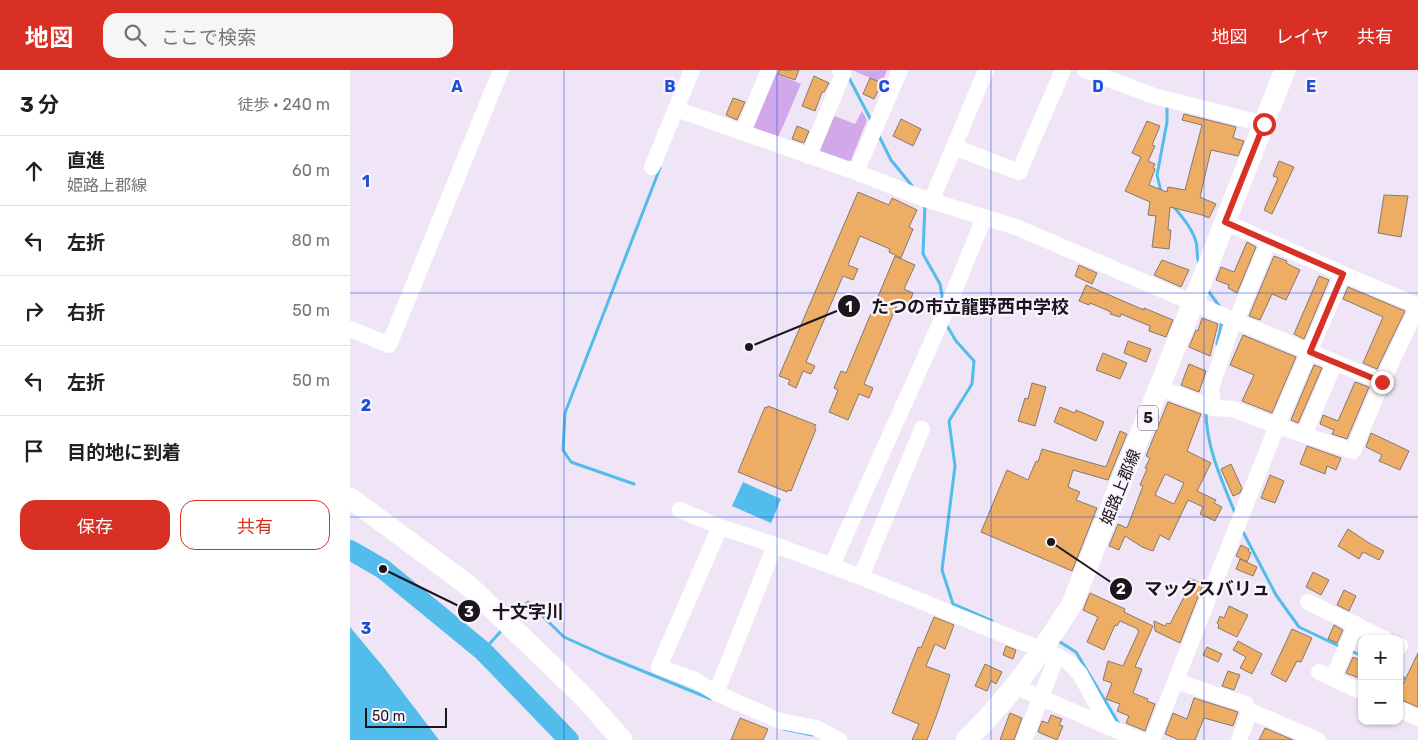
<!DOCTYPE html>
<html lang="ja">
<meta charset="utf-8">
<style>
body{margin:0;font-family:Rubik,"Noto Sans JP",sans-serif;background:#f6f6f6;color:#202124}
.controls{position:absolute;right:15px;bottom:15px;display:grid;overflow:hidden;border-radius:10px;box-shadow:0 1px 4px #0004}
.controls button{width:45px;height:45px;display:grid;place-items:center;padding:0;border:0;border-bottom:1px solid #e0e0e0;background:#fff;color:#202124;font:25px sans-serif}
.scale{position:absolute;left:15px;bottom:12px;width:82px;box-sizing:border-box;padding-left:5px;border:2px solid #1a161c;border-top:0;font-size:14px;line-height:18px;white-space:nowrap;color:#1a161c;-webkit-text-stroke:4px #faf4fe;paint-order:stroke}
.stop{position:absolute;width:15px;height:15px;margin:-11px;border:4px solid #d93025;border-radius:50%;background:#fff}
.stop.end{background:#d93025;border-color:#fff;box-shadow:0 1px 5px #0008}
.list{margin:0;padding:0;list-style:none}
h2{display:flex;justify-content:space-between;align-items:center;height:65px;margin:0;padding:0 20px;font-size:21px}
h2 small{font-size:16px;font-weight:400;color:#757577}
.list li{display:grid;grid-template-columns:32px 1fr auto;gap:15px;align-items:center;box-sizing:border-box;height:70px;padding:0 20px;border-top:1px solid #e0e0e0}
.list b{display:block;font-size:19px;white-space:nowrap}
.list p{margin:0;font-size:16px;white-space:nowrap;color:#757577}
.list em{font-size:16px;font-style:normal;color:#757577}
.actions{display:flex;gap:10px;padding:15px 20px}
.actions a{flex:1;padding:11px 0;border:1px solid #d93025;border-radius:15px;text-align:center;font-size:18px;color:#d93025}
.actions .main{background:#d93025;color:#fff}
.icon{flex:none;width:28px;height:28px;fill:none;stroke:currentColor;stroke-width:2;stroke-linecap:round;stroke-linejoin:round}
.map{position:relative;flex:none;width:1068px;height:670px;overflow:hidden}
header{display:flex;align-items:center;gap:30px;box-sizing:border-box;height:70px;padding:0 25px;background:#d93025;color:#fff}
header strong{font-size:24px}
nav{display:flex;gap:28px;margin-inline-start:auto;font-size:18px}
.search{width:350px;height:45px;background:#f6f6f6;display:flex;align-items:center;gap:12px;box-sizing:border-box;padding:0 18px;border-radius:15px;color:#757577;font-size:19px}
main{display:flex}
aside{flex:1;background:#fff}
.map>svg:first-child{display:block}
.green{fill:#d1a8e9}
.water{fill:#52bcea}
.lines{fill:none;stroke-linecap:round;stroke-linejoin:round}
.stream{stroke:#52bcea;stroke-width:3}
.river{stroke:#52bcea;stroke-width:20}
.building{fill:#edad65;stroke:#85796c;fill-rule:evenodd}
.minor{stroke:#fff;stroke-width:16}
.major{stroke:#fff;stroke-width:21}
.route{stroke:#d93025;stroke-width:6}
.grid{fill:none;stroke:#1d4ed8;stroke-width:1;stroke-opacity:0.55}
.labels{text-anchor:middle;stroke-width:4.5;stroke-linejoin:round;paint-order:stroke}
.shield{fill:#faf4fe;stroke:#5d5960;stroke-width:1}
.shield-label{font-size:15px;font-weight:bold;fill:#1a161c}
.street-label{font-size:16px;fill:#1a161c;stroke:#faf4fe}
.grid-label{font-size:16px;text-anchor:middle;font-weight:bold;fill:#1d4ed8;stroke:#faf4fe;stroke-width:4.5;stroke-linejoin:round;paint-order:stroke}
.leader{fill:none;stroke:#1a161c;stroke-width:2}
.callout-dot{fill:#1a161c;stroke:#faf4fe;stroke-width:2}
.mark-label{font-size:15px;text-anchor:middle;font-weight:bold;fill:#fff}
.callout-label{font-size:18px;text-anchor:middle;font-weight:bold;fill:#1a161c;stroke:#faf4fe;stroke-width:4.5;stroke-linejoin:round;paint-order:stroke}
</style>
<header>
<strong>地図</strong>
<div class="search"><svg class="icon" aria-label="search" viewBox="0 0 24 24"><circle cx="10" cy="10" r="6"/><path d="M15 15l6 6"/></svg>ここで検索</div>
<nav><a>地図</a><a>レイヤ</a><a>共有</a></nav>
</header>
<main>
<aside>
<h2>3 分<small>徒歩 · 240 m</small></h2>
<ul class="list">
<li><svg class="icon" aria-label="ahead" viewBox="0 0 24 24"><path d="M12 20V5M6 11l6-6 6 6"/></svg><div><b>直進</b><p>姫路上郡線</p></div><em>60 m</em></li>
<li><svg class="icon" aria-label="left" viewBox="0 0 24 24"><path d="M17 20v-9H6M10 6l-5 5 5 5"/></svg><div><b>左折</b></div><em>80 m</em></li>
<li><svg class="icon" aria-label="right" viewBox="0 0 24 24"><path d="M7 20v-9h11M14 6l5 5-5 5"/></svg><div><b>右折</b></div><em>50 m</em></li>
<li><svg class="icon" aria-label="left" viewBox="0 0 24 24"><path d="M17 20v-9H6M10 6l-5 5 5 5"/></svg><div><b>左折</b></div><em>50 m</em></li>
<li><svg class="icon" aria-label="arrive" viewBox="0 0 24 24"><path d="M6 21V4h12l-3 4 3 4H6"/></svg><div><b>目的地に到着</b></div></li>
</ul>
<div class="actions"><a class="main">保存</a><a>共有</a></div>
</aside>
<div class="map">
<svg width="1068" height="670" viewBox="0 0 1068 670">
<rect width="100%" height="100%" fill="#efe5f6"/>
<g class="green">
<polygon points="502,0 537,0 532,13"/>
<polygon points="422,2 451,14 427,70 404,61 400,53"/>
<polygon points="512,41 517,50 501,90 494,94 472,87 469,78 482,45 505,54"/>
</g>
<g class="water">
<polygon points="393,412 431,429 421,453 382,436"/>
<polygon points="0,557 35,599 89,670 0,670"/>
</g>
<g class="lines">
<g class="stream">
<polyline points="498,6 522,52"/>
<polyline points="528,64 541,90 563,117"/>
<polyline points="811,122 807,105 817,52 817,38"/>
<polyline points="575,134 573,184 590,214 593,231"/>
<path d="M823 136C831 145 843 160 846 172 848 179 846 186 849 193"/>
<polyline points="858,217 859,222 870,237"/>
<polyline points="596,254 606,271 624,291 622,314 599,351 605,396 592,500 603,534 642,551"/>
<polyline points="867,274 872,251"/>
<path d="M856 341C856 377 872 411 885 443"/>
<polyline points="284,414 221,392 213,380 215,343 310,98"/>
<polyline points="892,460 926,525 949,557 991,577"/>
<polyline points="163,548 178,532 214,567 256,586 361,629"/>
<polyline points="707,572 710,572 726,582 769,654"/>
<polyline points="133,581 152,560"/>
<polyline points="1001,581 1012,586"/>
<polyline points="1049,605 1057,610"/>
<polyline points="434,659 462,665"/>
</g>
<polyline class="river" points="0,480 33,499 133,581 219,670"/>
</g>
<g class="building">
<polygon points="429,0 449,0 445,10 428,4"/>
<polygon points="464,6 479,13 474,22 472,22 465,41 452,36"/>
<polygon points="520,8 532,13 524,29 513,24"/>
<polygon points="383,28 395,32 387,50 376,45"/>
<polygon points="834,44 886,57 883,68 894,71 888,86 861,80 850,127 866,134 859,148 852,145 820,137 818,160 821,160 819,179 802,177 806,146 798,145 800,132 775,121 791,87 782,83 797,51 810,56 802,75 805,76 798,91 805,94 803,98 805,99 799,115 817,122 818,117 835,120 852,55 832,50"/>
<polygon points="551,49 571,59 563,76 543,66"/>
<polygon points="447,56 459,61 454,73 442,69"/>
<polygon points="929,91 944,97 922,144 914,140 928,108 923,106"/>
<polygon points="508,122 539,135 542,128 567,140 559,157 563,159 551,188 539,182 540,179 510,166 498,195 508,199 503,210 493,206 456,292 465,296 461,304 453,301 446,318 438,314 440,310 429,306"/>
<polygon points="1034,125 1058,126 1051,167 1028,163"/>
<polygon points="897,172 906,177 887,223 878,218 879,215 866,210 871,197 884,202"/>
<polygon points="545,186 565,195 554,219 563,223 559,234 549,230 514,314 523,318 519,328 509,324 498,350 479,342 488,320 484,318 491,301 496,303"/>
<polygon points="924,186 937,191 936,193 950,200 936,230 922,224 910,250 899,246"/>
<polygon points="812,190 839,200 831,217 804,205"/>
<polygon points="729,195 747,203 742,214 725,206"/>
<polygon points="969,206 979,210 954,269 944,264"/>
<polygon points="736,215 794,240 794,238 823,250 816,267 799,261 800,256 771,244 770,247 760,244 761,242 740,233 739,235 729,231"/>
<polygon points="998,217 1055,241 1027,299 1013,293 1033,247 993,229"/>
<polygon points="852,248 868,254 860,286 839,277 846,260 848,261"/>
<polygon points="893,265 946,287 922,343 892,331 904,305 880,295"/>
<polygon points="778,271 801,279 796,292 774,283"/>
<polygon points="753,283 777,293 770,309 746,300"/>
<polygon points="839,294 856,301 849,322 831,315"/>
<polygon points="964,295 972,298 948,353 941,350"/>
<polygon points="1005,312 1019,317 997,369 982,364 984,360 970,354 973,345 988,351"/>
<polygon points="682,313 696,317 685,356 668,351 675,328 678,329"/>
<path d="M818 332 851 344 837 381 861 393 847 421 866 430 864 433 872 437 865 451 850 444 853 437 838 430 819 470 810 465 803 481 792 477 775 466 769 480 759 476 768 454 777 458 793 416 790 415 797 399 795 398 800 388 796 386ZM815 404 834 413 824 434 805 425Z"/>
<polygon points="418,336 466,355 464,358 466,359 441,421 438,420 437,422 388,402 415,337 417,338"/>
<polygon points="710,337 725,343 726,340 754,352 746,371 704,352"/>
<polygon points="770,361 777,364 758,410 723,400 718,417 730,422 726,430 747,438 722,501 631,462 657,400 678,410 686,391 688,392 692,379 756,397"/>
<polygon points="1021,363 1059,381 1050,400 1029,391 1032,385 1016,377"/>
<polygon points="957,376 991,388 986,400 977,396 975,404 950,394"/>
<polygon points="881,394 892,418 890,423 883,426 871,399"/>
<polygon points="920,405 934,411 925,433 911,428"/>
<polygon points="998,459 1019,473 1034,481 1029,490 1013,482 1009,489 988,476"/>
<polygon points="891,475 899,479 898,481 901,483 897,492 886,486"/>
<polygon points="890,489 907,497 903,506 886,499"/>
<polygon points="963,502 979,510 971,525 956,517"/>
<polygon points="839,508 853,514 830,573 805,561 804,551 815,556 817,553 820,554 838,519 834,518"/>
<polygon points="994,520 1006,526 999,541 987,535"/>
<polygon points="740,523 775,539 774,542 803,556 785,597 792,599 783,623 798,629 797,631 805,634 795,661 776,653 779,646 767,641 770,634 756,629 762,613 753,610 758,591 773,596 789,561 787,560 788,559 770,551 767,556 765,555 754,580 737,572 748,547 733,540"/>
<polygon points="879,536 898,545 887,567 868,558 869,555 867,553 870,546 874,548"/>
<polygon points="584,547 604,555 595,579 585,574 576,596 600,605 587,644 577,670 562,670 569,654 542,643 568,577 571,578"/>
<polygon points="984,555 993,560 987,573 978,569"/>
<polygon points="942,559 962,568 951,592 947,591 936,612 921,604"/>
<polygon points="888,571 912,584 902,604 890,598 896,587 883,580"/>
<polygon points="656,576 666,580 663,589 653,585"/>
<polygon points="857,577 872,584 868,592 853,585"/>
<polygon points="1068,583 1068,637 1049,629 1049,612 1053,614"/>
<polygon points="1003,587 1012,591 1012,609 996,603"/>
<polygon points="635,594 652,602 646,614 641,611 637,621 625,616"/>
<polygon points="878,601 890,605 884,620 872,616"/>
<polygon points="844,628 888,642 883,656 854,648 845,670 829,670 815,664 823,643 837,649"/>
<polygon points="660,643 672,648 664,670 650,670"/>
<polygon points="701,645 712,649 709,655 713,656 707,670 688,662 692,651 698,653"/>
<polygon points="390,648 418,659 413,670 381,670"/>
<polygon points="915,658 943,670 909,670"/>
</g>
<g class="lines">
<g class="minor">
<polyline points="735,0 804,26 914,54"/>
<polyline points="326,39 506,102 572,128 666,157 843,233 1032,312"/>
<polyline points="393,62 419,0"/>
<polyline points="604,77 636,0"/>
<polyline points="459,86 493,4 490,0"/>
<polyline points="302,97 342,0"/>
<polyline points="506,102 550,0"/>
<polyline points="581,131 604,77 669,102 713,0"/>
<polyline points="875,152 993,204 1068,236"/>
<polyline points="0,259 39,275 151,0"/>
<polyline points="810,318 863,338 883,339 927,356 1003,381 1032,312 1068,236"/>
<polyline points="863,338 861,318 880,261 886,251 919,171"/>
<polyline points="954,365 985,292"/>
<polyline points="330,440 370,457 425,475 511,507 707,586 720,593 730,604 759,657 790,670"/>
<polyline points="370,457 309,597 345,610 366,623 430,651 466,658 489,670"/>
<polyline points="482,495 601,229 634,148"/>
<polyline points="511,507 572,359"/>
<polyline points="958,532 1035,569"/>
<polyline points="1049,576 1050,576"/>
<polyline points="969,602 1012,622"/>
<polyline points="983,608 1006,554"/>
<polyline points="826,611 873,627 896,634"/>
<polyline points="664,616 759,657"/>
<polyline points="366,623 425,475"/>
<polyline points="1049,639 1068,648"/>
<polyline points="674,670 707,586"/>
<polyline points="802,670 927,356 993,204"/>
<polyline points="889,670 900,641 968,670"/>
</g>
<g class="major">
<polyline points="0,428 119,516 234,627 272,670"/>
<path d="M616 670C658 630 691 583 722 534L843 233 935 0"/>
</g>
</g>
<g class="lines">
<polyline class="route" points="914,54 875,152 993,204 960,282 1032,312"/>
</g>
<path class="grid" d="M214 0V670M427 0V670M641 0V670M854 0V670M0 223H1068M0 447H1068"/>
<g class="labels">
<rect class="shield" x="788" y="335.5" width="20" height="25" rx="4"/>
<g class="shield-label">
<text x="798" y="353">5</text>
</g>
<g class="street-label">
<text transform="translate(770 417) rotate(-68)" y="6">姫路上郡線</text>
</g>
</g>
<g class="grid-label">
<text x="107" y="22">A</text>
<text x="320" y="22">B</text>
<text x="534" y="22">C</text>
<text x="748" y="22">D</text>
<text x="961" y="22">E</text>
<text x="16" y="117">1</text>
<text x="16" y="341">2</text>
<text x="16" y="564">3</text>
</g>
<path class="leader" d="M399 277L499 236M701 472L771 519M33 499L119 541"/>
<g class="callout-dot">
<circle cx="399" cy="277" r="5"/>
<circle cx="701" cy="472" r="5"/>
<circle cx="33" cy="499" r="5"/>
<circle cx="499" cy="236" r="12"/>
<circle cx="771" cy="519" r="12"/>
<circle cx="119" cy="541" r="12"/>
</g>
<g class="mark-label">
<text x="499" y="242">1</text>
<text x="771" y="524">2</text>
<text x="119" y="547">3</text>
</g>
<g class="callout-label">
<text x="620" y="243">たつの市立龍野西中学校</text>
<text x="857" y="525">マックスバリュ</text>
<text x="178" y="548">十文字川</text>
</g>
</svg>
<div class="controls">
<button>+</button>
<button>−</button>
</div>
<div class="scale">50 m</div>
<div class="stop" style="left:914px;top:54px"></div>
<div class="stop end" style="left:1032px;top:312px"></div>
</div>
</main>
